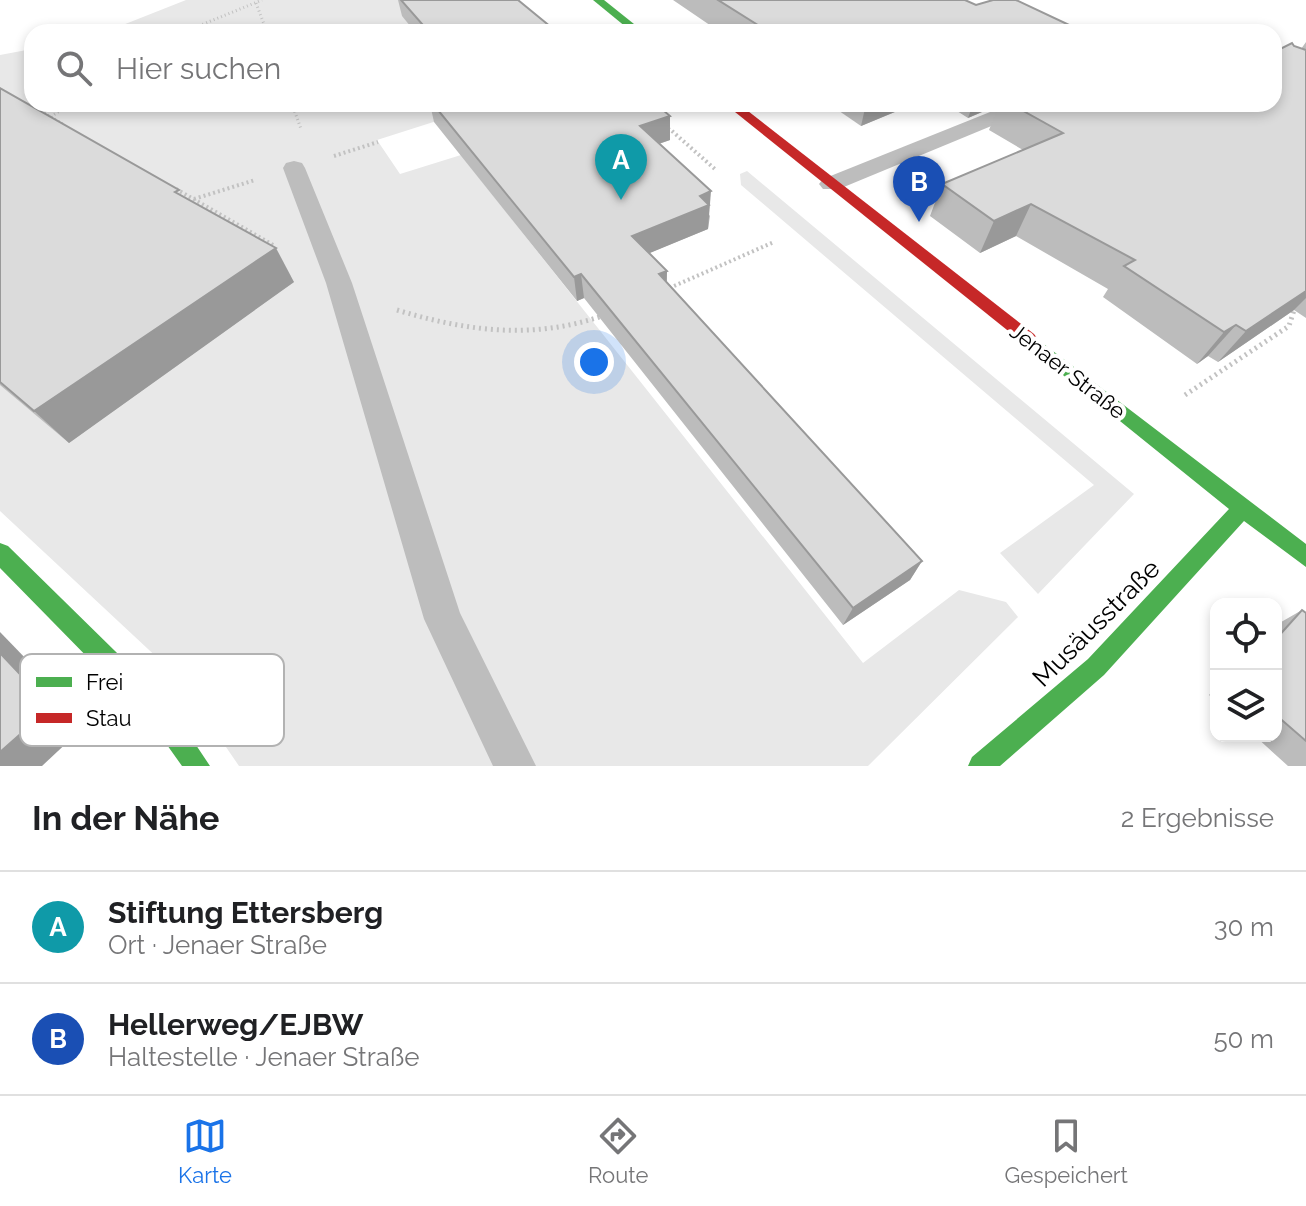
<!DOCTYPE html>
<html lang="de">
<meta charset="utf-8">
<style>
body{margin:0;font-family:Raleway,sans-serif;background:#f2f2f2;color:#202124}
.controls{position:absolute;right:24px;bottom:24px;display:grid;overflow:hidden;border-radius:16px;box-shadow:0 4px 12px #0003}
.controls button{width:72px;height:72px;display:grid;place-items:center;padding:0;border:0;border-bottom:2px solid #e0e0e0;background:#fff;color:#202124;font:40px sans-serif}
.you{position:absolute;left:594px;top:362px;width:28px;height:28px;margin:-20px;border:6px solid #fff;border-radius:50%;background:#1a73e8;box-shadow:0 0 0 12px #1a73e833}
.badge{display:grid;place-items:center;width:52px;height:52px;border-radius:50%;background:#1a73e8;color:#fff;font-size:26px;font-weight:700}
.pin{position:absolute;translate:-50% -66px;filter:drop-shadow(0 2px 4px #0008)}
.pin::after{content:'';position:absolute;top:42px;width:28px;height:24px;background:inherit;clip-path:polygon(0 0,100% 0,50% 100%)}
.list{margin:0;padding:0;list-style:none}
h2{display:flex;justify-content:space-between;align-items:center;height:104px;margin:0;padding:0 32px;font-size:34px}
h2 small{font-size:26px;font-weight:400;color:#757577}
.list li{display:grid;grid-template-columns:52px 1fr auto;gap:24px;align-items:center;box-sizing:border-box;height:112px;padding:0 32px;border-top:2px solid #e0e0e0}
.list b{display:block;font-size:30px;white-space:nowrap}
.list p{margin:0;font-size:26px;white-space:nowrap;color:#757577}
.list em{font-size:26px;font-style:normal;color:#757577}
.icon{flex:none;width:44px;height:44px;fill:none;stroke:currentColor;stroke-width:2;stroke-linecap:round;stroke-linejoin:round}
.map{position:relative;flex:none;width:1306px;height:766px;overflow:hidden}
.search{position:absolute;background:#fff;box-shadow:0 4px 12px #0003;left:24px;right:24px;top:24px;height:88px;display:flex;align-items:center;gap:20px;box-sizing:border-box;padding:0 28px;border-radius:24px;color:#757577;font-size:30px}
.sheet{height:328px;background:#fff}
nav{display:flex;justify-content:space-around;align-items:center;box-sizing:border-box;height:112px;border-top:2px solid #e0e0e0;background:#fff;font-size:22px;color:#757577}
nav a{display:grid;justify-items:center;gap:4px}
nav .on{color:#1a73e8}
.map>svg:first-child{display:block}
.green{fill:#e8e8e8}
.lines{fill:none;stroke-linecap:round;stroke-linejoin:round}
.path-far2{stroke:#c2c2c2;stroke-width:3;stroke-dasharray:1 3;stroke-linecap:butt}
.path-far1{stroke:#c2c2c2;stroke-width:4;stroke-dasharray:2 3;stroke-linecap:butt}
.path{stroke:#c2c2c2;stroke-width:5;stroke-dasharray:2 4;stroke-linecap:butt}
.lane{fill:#bdbdbd;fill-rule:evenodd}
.fast{fill:#4caf50;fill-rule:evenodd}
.jam{fill:#c62828;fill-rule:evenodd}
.wall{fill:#bcbcbc}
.shaded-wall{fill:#999}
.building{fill:#dbdbdb;stroke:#999;stroke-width:2}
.labels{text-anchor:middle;stroke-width:8;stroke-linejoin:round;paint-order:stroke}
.street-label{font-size:22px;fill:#000;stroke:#fff}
.near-street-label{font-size:26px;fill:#000;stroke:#fff}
.key{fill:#fff;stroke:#b2b2b2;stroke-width:2}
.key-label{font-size:22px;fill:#000}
</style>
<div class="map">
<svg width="1306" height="766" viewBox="0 0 1306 766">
<rect width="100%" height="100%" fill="#fff"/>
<g class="green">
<polygon points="186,0 507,0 523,32 105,32"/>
<polygon points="32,49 32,104 459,104 446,118 377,140 400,174 461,155 863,663 959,590 1006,602 1018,617 868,766 239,766 178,677 0,511 0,55"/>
<polygon points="747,171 1134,494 1038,594 1000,553 1094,485 741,185 740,174"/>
</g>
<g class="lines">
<g class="path-far2">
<polyline points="256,3 267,32"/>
<polyline points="184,32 262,0"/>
<polyline points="543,32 563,27"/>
<polyline points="292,104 301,129"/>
<polyline points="41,111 63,124"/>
<polyline points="51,117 69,104"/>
<polyline points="666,126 674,133"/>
</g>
<g class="path-far1">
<polyline points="672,131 716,170"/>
<polyline points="334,156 378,142"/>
<polyline points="176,189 275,246"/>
<polyline points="194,199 255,180"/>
<polyline points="665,290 774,242"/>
</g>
<g class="path">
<path d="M397 310C466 331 532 340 602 316"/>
<polyline points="1185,395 1289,326 1294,310 1306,301"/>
</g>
<g class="lane">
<polygon points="1010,104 1038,104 1035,108 839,189 823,189 819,184 823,179"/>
<polygon points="294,161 302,163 305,168 352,283 460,613 536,766 493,766 424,619 326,283 283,168 286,163"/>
</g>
<g class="fast">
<polygon points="593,0 604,0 644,32 632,32"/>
<polygon points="1028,332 1306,544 1306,567 1244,521 1104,675 1000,766 968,766 972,757 1088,659 1229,509 1022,342 1019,338 1022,334"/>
<polygon points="0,543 8,546 168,703 210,766 182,766 150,721 0,568"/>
</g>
<polygon class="jam" points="725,104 739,104 1034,334 1037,338 1034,342 1022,342"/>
</g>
<g class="wall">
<polygon points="398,0 518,0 557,32 415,32 402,16"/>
<polygon points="673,0 965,0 976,5 1084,32 720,32"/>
<polygon points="1306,42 1306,318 1294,310 1218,362 1208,356 1197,364 1103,297 1108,289 1016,236 980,253 930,216 942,184 1023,150 989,130 999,105 968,118 946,104 1274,104 1294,46 1301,49"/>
<polygon points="0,88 182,196 294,282 69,443 0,385"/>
<polygon points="430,104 656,104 670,116 670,140 659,144 710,216 708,229 649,253 667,271 667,282 922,561 910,580 843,625 584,298 577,301 434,122"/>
<polygon points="829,104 914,104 861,126"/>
<polygon points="1302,610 1306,613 1306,766 1288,766 1255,736 1276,736 1276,625"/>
<polygon points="1216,687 1216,701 1209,695"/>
</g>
<g class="shaded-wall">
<polygon points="866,104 914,104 861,126"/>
<polygon points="973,104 1000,104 968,118"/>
<polygon points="670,116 670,140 640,150 640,126"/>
<polygon points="711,191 708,229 633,260 632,236 700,196"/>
<polygon points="1031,204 1016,236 980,253 994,221"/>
<polygon points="276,248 294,282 69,443 34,411"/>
<polygon points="667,271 666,295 659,274"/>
<polygon points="581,274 584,298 577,301 574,277"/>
<polygon points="1306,291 1306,298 1294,310 1218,362 1246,331"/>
<polygon points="1236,325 1208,356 1197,364 1224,332"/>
<polygon points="922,561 910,580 843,625 853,608"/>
<polygon points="0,632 88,723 42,766 0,766"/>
</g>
<g class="building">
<polygon points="401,0 518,0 557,32 429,32"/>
<polygon points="718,0 965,0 976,5 993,0 1016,0 1084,32 769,32"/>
<polygon points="1292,43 1294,46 1306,50 1306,291 1246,331 1236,325 1224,332 1124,266 1135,260 1031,204 994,221 942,184 1063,133 1011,104 1274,104 1274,52"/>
<polygon points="0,88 179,190 175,192 276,248 34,411 0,382"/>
<polygon points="433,104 656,104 670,116 640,126 711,191 700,196 709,205 632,236 667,271 659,274 922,561 853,608 581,274 574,277"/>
<polygon points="1302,610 1306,613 1306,741 1276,715 1276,639"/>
<polygon points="0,653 51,707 0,752"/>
</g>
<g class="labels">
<g class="street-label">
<text transform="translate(1068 371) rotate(38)" y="8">Jenaer Straße</text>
</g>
<g class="near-street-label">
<text transform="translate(1096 623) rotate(-45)" y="9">Musäusstraße</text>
</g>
</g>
<rect x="20" y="654" width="264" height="92" rx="12" class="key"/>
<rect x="36" y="677" width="36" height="10" fill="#4caf50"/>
<rect x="36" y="713" width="36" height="10" fill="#c62828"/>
<g class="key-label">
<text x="86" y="690">Frei</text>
<text x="86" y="726">Stau</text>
</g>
</svg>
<div class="controls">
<button><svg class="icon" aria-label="locate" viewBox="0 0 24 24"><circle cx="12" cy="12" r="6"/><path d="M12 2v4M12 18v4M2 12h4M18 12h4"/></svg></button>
<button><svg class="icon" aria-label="layers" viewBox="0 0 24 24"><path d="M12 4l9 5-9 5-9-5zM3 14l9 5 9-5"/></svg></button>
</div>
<div class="you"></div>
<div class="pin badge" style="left:621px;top:200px;background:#0f9aa8">A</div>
<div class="pin badge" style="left:919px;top:222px;background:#1a4fb4">B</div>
<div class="search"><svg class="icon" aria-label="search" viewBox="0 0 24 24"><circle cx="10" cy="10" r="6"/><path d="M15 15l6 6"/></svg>Hier suchen</div>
</div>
<section class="sheet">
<h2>In der Nähe<small>2 Ergebnisse</small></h2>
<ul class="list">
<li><span class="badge" style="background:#0f9aa8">A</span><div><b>Stiftung Ettersberg</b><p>Ort · Jenaer Straße</p></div><em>30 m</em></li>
<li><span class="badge" style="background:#1a4fb4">B</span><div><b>Hellerweg/EJBW</b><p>Haltestelle · Jenaer Straße</p></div><em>50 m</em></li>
</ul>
</section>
<nav>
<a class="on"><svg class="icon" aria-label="map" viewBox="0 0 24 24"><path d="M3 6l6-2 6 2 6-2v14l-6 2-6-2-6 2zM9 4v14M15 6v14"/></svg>Karte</a>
<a><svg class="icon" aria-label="directions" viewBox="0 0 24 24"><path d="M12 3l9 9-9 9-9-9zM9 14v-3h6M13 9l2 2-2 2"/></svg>Route</a>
<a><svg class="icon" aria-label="saved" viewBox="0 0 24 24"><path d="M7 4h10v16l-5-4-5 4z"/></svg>Gespeichert</a>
</nav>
